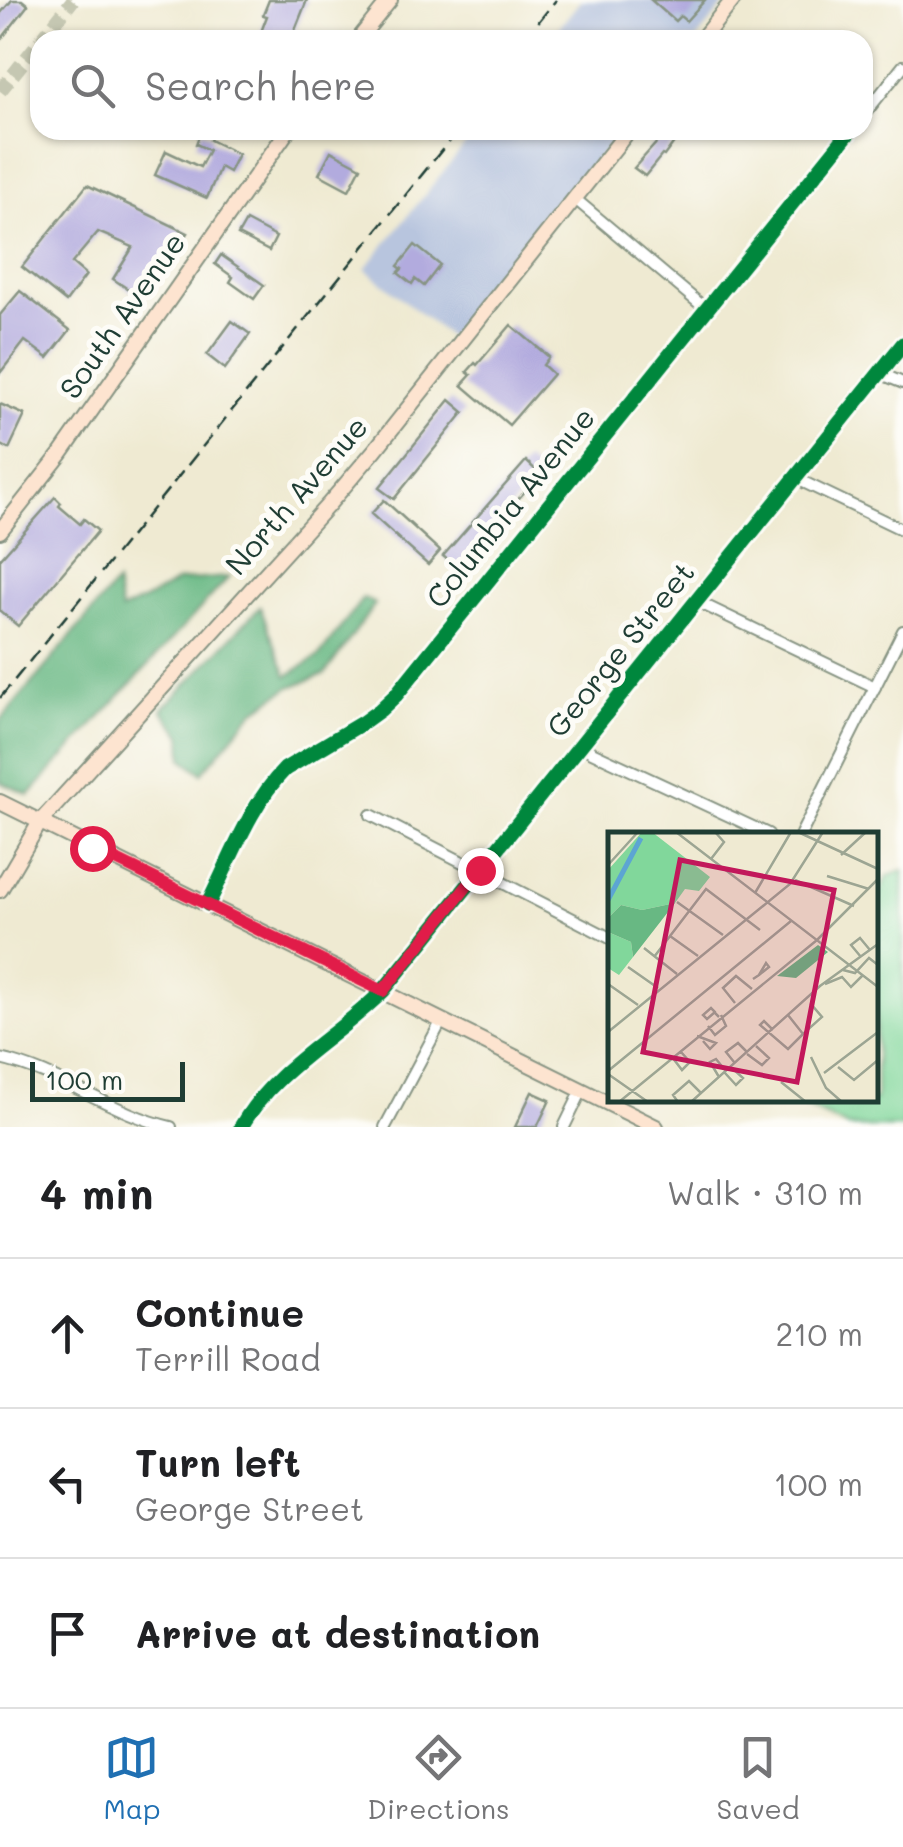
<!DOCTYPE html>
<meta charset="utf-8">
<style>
body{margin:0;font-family:Mali,sans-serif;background:#f2f2f2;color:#202124}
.scale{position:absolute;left:30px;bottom:25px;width:155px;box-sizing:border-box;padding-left:10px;border:5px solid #1f3d34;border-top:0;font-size:28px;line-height:35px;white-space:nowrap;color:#1f3d34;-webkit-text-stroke:8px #fdfcf7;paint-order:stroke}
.stop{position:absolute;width:30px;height:30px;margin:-22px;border:8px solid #e11d48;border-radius:50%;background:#fff}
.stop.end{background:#e11d48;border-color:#fff;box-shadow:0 2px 10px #0008}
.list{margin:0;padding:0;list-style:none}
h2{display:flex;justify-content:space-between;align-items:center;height:130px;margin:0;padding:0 40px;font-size:42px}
h2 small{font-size:32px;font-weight:400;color:#757577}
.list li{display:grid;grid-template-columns:65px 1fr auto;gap:30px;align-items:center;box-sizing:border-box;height:150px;padding:0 40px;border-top:2px solid #e0e0e0}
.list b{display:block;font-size:38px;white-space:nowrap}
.list p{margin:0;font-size:32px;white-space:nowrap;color:#757577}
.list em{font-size:32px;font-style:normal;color:#757577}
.icon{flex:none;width:55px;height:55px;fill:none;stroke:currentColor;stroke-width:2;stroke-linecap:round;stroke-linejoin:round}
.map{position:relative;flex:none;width:903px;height:1127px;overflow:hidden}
.search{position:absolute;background:#fff;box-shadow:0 2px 8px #0004;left:30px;right:30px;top:30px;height:110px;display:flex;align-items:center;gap:25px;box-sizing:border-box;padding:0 35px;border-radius:30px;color:#757577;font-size:38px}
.sheet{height:580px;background:#fff}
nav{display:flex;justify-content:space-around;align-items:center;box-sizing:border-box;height:140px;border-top:2px solid #e0e0e0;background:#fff;font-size:28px;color:#757577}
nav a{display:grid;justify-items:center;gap:5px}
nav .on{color:#1f6fb2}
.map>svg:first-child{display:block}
.industrial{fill:#b8c5de}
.green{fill:#81d79b;stroke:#508a68;stroke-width:2.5}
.forest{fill:#68b883;stroke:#447a5c;stroke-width:2.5}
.building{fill:#b2abde}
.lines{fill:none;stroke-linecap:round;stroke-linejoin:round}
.secondary-tunnel{stroke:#c5c7b2;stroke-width:14;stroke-dasharray:14 7;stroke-linecap:butt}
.street-casing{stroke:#879483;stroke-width:14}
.secondary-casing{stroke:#879483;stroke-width:18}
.street{stroke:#fff;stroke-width:10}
.secondary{stroke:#fde4d0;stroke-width:14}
.rail{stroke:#1f3d34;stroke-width:2.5;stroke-dasharray:15 8;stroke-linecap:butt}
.cycleway-casing{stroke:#fdfcf7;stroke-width:21}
.cycleway{stroke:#00873e;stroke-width:15}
.route{stroke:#e11d48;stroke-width:12}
.labels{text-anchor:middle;stroke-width:10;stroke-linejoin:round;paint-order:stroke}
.street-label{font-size:30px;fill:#1f3d34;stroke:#fdfcf7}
.inset-river{fill:none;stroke:#5ca5d3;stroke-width:5}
.inset-road{fill:none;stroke:#9ca593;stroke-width:2.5}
.view{fill:#c2185b;fill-opacity:0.15;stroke:#c2185b;stroke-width:5}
.inset-edge{fill:none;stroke:#1f3d34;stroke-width:5}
</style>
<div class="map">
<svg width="903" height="1127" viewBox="0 0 903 1127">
<rect width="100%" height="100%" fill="#fdfcf7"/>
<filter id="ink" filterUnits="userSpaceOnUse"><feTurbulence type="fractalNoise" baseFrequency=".01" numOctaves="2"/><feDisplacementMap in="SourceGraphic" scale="20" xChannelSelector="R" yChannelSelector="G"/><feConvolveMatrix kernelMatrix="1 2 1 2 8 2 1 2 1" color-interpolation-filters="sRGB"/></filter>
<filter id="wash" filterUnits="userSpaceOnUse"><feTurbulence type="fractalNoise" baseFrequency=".0048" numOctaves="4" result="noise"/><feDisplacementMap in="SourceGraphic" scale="40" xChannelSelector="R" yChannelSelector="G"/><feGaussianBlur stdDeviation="2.25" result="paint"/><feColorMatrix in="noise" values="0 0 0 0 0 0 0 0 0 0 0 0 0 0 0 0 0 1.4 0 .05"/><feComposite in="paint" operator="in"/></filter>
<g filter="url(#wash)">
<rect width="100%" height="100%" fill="#efead2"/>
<g class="industrial">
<polygon points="581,0 728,0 696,40 549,40"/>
<polygon points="477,130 622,130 452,339 365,269"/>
</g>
<polygon class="green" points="903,870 903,1127 848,1127 793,1100 876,1100 876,901 887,877"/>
<g class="forest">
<polygon points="229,577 29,795 0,782 0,721 116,583 121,611 152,596 177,581"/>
<polygon points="363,598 375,604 325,674 288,688 254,711 202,773 183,759 182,735 162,710 260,607 287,676 319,656"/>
</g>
<g id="blocks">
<g class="building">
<polygon points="12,0 22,0 28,5 0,41 0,14"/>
<polygon points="269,0 307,0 291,40 280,40 261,32 267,16 263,15"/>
<polygon points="651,0 705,0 686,21 680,16 675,21"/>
<polygon points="668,130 683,130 664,156 662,155 645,176 634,168"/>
<polygon points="201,131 212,136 210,140 238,154 229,172 220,167 207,198 155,175 166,151 200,167 209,150 196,144"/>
<polygon points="331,151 361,167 349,190 319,174"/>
<polygon points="87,185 188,233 143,299 113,279 133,247 98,232 72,263 86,275 66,302 22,267"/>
<polygon points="246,221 276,237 269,251 238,235"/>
<polygon points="415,245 440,265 424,286 415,279 412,284 398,273 402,269 398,266"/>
<polygon points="221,255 264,285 254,299 230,282 233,277 215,264"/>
<polygon points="20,291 70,330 48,358 25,341 0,373 0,315"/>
<polygon points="232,321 250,334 225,369 207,355"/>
<polygon points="511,325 549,357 543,365 553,374 509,425 462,385 471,375 467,372 475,363 477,365"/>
<polygon points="450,400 464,412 394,499 379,488"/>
<polygon points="0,404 25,415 9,449 0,444"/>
<polygon points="526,461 540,474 458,568 443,556"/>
<polygon points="55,497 61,503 59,506 80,524 84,519 98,531 18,626 0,611 0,559"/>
<polygon points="384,500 440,551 428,565 371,514"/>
<polygon points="532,1092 550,1100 537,1127 515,1127"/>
</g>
</g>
</g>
<g filter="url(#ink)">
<use href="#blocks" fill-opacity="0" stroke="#879483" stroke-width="2.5"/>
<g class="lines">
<g class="secondary-tunnel">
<polyline points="41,40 73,0"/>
<polyline points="0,91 40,41"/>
</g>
<g class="street-casing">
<g id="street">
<polyline points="863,116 903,66"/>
<polyline points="574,198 706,309"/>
<polyline points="879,373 903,383"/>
<polyline points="795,478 903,530"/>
<polyline points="696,601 875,687"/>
<polyline points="579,746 768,834"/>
<polyline points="371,815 610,938"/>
<polyline points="801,834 903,631"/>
<path d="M208 904C230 861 250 804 285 769L362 723 380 710 396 695 851 130"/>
<path d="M0 1059C60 1072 111 1113 171 1127"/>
<path d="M241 1127C274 1068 336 1038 383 991L903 344"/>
<polyline points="385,1127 442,1020"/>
<polyline points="564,1127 582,1090"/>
</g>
</g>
<g class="secondary-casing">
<g id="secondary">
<polyline points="358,40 390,0"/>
<polyline points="701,40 733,0"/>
<polyline points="0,531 60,455 288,130"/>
<polyline points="0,802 656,1127"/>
<polyline points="0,890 40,822 328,505 375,450 629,130"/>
</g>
</g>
<use href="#street" class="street"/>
<use href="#secondary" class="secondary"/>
<g class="rail">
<polyline points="524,40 556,0"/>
<polyline points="0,698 458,130"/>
</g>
<g class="cycleway-casing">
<g id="cycleway">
<path d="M208 904C230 861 250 804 285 769L362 723 380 710 396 695 851 130"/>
<path d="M241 1127C274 1068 336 1038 383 991L903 344"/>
</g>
</g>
<use href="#cycleway" class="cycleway"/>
</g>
</g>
<g class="lines" filter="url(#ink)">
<polyline class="route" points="92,848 383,991 480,870"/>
</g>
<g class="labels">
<g class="street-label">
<text transform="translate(123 316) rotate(-55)" y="10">South Avenue</text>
<text transform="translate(297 496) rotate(-49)" y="10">North Avenue</text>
<text transform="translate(511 508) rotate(-51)" y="10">Columbia Avenue</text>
<text transform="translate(621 650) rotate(-51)" y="10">George Street</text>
</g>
</g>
<g transform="translate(608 832)">
<rect width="270" height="270" fill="#efead2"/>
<path d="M34 0H44L102 45 91 59 77 57 67 71 34 78 13 73 0 86V38ZM0 100 23 110 25 125 11 143 0 136Z" fill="#81d79b"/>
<path d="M67 71 25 125 23 110 0 100V86L13 73 34 78ZM210 113 220 120 188 146 169 144Z" fill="#68b883"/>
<path class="inset-river" d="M0 68 33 6"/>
<path class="inset-road" d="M68 0 270 155M190 0 270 37M233 23 258 0M103 27 116 10 107 0M0 33 30 0M219 44 261 57M187 48 246 74M147 61 183 0M69 70 115 103M62 104 90 124M36 116 69 142M46 125 98 57 152 98M253 125 243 113 252 106 262 118M20 135 50 156M235 138 247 141 261 126 270 133M145 147 151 143 161 135 158 131 151 143M0 152 30 173M217 152 234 145 243 155 255 143M127 171 115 156 128 144 144 157M107 180 99 187 95 183 103 176 107 180V181L111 185M180 183 195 202 214 185 203 172 206 166M100 194 107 203 118 194 113 183M165 198 156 189 152 193 180 217 195 202M0 200 182 52 215 0M89 204 108 211 102 217 95 209M139 222 154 233 161 226 148 214M64 225 74 238 82 230 73 220M203 225 218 256 234 270M126 230 118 220 130 211 138 219M230 235 246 248 270 228M0 239 183 89M117 241 128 253 135 246 124 236M216 241 270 200M0 242 40 270M111 245 102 230 108 227 117 238M173 250 198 270M11 270 209 108 270 47M70 270 65 263 81 249 93 261M83 270 212 154 270 112"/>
<path class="view" d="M72 28 226 58 189 250 35 220Z"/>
<rect width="270" height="270" class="inset-edge"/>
</g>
</svg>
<div class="scale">100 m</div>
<div class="stop" style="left:92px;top:848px"></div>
<div class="stop end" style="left:480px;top:870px"></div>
<div class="search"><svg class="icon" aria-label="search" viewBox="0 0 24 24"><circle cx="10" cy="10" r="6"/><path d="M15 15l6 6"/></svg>Search here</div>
</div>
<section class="sheet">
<h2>4 min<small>Walk · 310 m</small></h2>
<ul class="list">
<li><svg class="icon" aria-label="ahead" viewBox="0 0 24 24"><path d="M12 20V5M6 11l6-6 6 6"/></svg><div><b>Continue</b><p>Terrill Road</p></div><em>210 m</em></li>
<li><svg class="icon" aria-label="left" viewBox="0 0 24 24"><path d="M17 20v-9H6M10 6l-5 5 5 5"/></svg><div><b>Turn left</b><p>George Street</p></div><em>100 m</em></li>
<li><svg class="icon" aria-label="arrive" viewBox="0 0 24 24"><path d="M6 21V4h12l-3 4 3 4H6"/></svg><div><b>Arrive at destination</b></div></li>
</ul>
</section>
<nav>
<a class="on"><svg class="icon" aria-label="map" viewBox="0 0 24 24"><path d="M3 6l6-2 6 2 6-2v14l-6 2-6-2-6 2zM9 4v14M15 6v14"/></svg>Map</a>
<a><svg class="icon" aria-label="directions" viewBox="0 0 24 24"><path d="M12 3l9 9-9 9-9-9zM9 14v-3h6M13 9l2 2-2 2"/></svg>Directions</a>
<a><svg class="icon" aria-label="saved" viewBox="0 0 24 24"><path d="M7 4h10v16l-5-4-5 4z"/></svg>Saved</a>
</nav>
